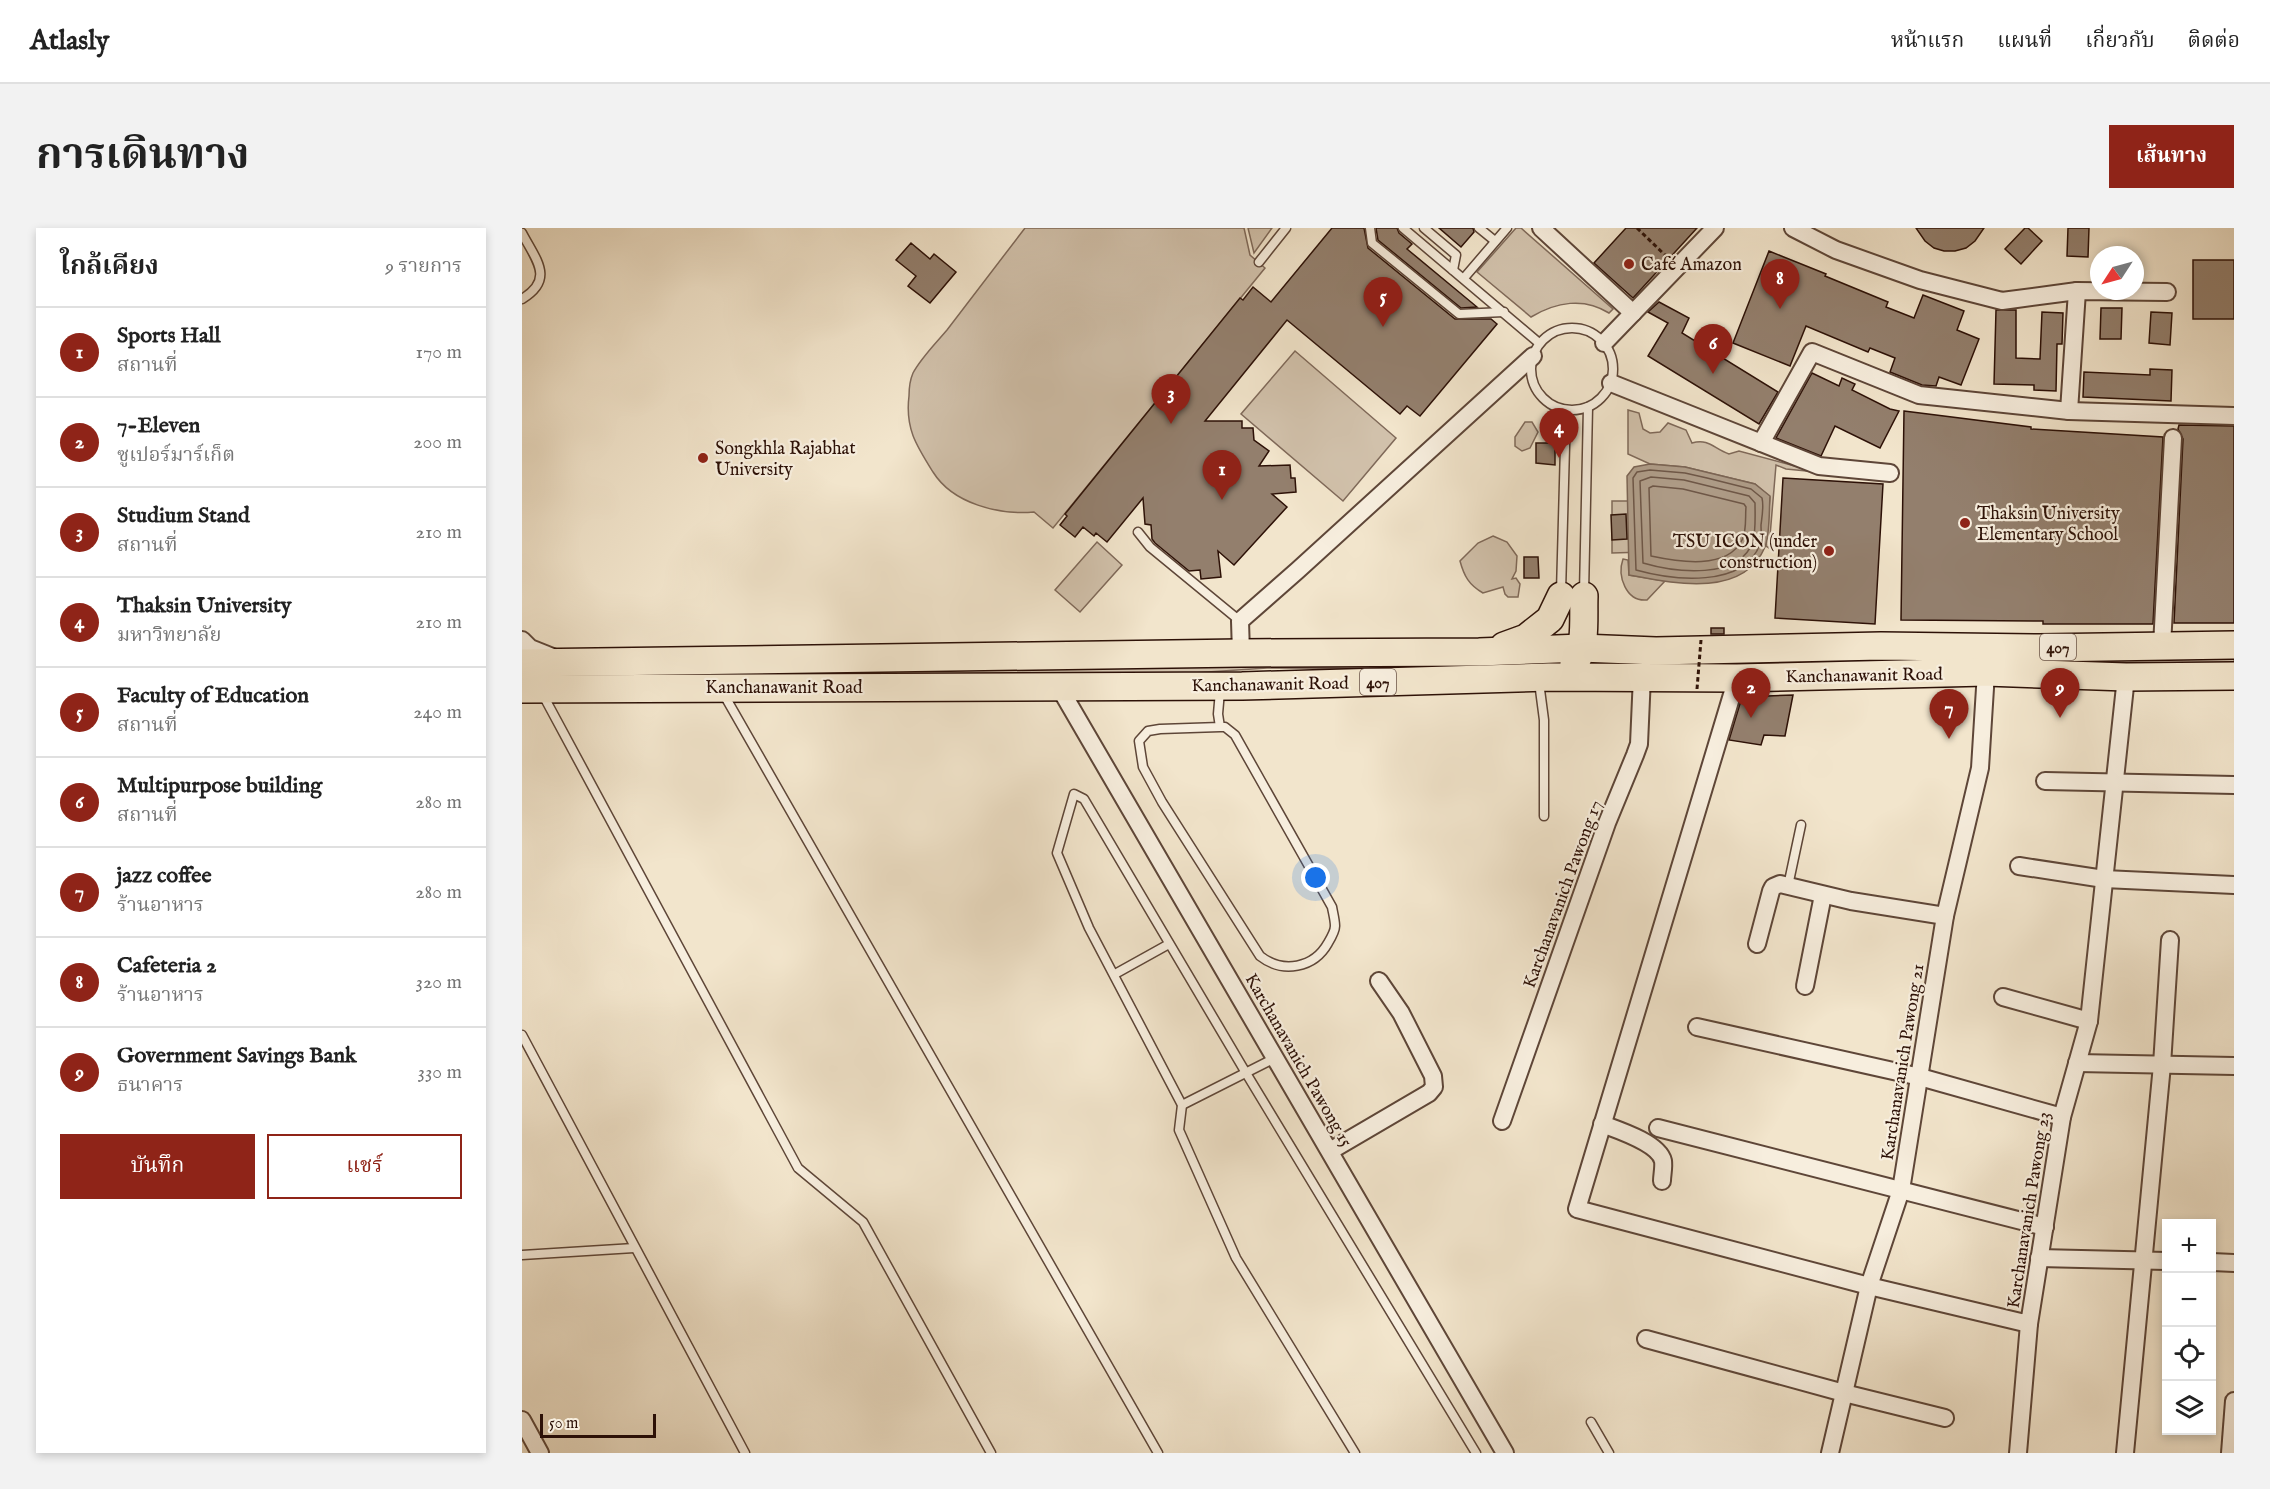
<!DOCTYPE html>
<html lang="th">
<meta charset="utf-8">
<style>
body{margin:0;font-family:"IM FELL English","Noto Serif Thai",serif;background:#f2f2f2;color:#222}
.controls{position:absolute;right:18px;bottom:18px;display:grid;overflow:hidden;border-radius:0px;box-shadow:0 3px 9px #0003}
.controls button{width:54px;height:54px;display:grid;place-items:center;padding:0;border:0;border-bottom:2px solid #e0e0e0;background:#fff;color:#222;font:30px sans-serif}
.compass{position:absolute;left:1568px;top:18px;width:54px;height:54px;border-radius:50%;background:#fff;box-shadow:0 3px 9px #0003;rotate:234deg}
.scale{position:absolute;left:18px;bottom:15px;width:116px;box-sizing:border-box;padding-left:6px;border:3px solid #2d1107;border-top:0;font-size:16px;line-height:21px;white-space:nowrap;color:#2d1107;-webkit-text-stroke:4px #f7eede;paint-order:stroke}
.you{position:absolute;left:794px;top:650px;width:21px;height:21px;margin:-15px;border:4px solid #fff;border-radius:50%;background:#1a73e8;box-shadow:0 0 0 9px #1a73e833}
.badge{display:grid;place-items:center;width:39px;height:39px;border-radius:50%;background:#8f2418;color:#fff;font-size:20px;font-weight:700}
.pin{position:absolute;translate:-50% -50px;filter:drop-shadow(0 2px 3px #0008)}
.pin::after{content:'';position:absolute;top:32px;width:21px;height:18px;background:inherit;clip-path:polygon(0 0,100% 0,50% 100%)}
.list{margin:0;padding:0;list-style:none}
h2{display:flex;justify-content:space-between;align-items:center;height:78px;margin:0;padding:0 24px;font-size:26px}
h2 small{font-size:20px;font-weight:400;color:#767676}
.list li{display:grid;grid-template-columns:39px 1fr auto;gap:18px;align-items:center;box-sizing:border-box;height:90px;padding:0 24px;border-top:2px solid #e0e0e0}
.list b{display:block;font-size:22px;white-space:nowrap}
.list p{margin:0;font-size:20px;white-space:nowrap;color:#767676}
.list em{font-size:20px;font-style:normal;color:#767676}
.actions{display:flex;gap:12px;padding:18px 24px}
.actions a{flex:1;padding:14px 0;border:2px solid #8f2418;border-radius:0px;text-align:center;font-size:21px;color:#8f2418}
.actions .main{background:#8f2418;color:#fff}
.icon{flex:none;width:33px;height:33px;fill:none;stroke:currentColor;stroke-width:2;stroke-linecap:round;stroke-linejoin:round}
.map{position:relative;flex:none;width:1712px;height:1225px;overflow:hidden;border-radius:0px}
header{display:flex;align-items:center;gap:36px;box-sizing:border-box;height:84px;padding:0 30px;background:#fff;border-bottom:2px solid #e0e0e0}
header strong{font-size:28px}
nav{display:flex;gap:33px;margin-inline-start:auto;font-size:21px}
.intro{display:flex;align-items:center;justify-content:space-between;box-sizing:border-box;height:144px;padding:0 36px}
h1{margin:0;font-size:42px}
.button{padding:15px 27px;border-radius:0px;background:#8f2418;color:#fff;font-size:21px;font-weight:700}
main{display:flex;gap:36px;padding:0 36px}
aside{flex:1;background:#fff;border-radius:0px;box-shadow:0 3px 9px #0003}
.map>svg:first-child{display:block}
.green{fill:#d1c1ab;stroke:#7f6959;stroke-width:1.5}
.water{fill:#af9d89;stroke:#7b6555;stroke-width:1.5}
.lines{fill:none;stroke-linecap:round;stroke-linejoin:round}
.shore{stroke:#6e5748;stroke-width:1.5}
.building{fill:#937f6d;stroke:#2d1107;stroke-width:1.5}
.service-casing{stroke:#5e4638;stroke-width:11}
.minor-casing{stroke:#5e4638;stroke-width:20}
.primary-casing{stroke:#2d1107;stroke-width:30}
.path{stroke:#2d1107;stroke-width:3;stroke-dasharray:4.5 3;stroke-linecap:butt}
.service{stroke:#f7eede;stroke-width:8}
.minor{stroke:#f7eede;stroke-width:16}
.primary{stroke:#f2e5cc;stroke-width:27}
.path-bridge{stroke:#2d1107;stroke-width:3;stroke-dasharray:4.5 3;stroke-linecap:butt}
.poi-dot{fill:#8f2418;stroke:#f7eede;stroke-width:2}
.labels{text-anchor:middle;stroke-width:4.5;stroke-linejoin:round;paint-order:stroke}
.shield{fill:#f7eede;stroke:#6a5348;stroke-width:1.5}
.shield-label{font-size:16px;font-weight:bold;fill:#2d1107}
.poi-label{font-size:18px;fill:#2d1107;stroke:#f7eede;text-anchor:start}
.street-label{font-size:18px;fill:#2d1107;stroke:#f7eede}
</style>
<header>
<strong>Atlasly</strong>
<nav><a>หน้าแรก</a><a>แผนที่</a><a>เกี่ยวกับ</a><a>ติดต่อ</a></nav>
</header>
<div class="intro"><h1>การเดินทาง</h1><a class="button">เส้นทาง</a></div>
<main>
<aside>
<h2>ใกล้เคียง<small>9 รายการ</small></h2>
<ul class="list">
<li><span class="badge">1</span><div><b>Sports Hall</b><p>สถานที่</p></div><em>170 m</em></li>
<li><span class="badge">2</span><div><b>7-Eleven</b><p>ซูเปอร์มาร์เก็ต</p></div><em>200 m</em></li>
<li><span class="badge">3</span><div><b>Studium Stand</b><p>สถานที่</p></div><em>210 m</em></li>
<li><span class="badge">4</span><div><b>Thaksin University</b><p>มหาวิทยาลัย</p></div><em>210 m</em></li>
<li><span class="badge">5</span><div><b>Faculty of Education</b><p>สถานที่</p></div><em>240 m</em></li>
<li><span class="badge">6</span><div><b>Multipurpose building</b><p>สถานที่</p></div><em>280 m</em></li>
<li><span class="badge">7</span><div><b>jazz coffee</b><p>ร้านอาหาร</p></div><em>280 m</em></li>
<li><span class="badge">8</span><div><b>Cafeteria 2</b><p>ร้านอาหาร</p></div><em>320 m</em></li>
<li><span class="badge">9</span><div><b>Government Savings Bank</b><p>ธนาคาร</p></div><em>330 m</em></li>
</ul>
<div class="actions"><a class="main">บันทึก</a><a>แชร์</a></div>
</aside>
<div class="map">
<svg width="1712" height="1225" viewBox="0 0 1712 1225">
<rect width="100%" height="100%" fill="#f2e5cc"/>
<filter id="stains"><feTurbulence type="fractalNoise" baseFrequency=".00333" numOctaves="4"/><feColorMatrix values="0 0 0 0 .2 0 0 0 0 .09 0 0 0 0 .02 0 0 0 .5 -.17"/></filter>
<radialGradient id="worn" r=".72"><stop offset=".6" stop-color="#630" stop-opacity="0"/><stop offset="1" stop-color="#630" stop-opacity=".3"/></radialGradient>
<g class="green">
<path d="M503 0H722L728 27 743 40 531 300 512 284C477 287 431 276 411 244 394 217 383 200 387 168 387 161 388 152 391 145 399 130 414 115 425 102 451 68 477 34 503 0Z"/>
<polygon points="726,0 750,0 732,25"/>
<path d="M994 0H999L1091 81 1087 85C1062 69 1034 74 1009 89L955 44Z"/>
<polygon points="773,123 874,210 821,273 719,186"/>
<path d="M1106 182 1117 185 1121 201 1128 205 1138 204 1146 195 1164 202 1170 215C1187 210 1192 221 1207 226L1217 223 1295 244 1264 241 1254 237 1247 320 1244 318 1248 269 1233 256 1163 239 1128 236 1106 226Z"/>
<polygon points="1003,194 1010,194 1016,204 1008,220 1000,223 993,218 993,209"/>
<polygon points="1090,273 1120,273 1123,324 1090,325"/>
<path d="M971 308 985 314 995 328 994 343 990 351 994 350 998 356 996 369H986L983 366 981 359 961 365C947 357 942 348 938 333L956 315Z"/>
<polygon points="575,314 600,337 558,384 533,362"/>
<path d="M1101 331 1106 332 1107 347 1143 353 1125 372C1104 374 1095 348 1101 331Z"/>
<polygon points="1712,427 1712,438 1234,439 1182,435 1069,435 1070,432"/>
<polygon points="1024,435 1029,436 966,441 745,440 671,445 446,449 0,452 0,444"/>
</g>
<path class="water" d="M1128 236 1163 239 1233 256 1248 268C1247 282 1248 307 1243 319 1221 371 1150 355 1107 347L1105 248 1112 239Z"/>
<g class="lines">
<g class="shore">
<path d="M1128 242 1163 245 1185 250 1229 261 1240 270C1242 278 1240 289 1239 297 1239 303 1240 311 1238 316 1222 361 1150 352 1114 342L1111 250 1115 244Z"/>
<path d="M1129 249 1162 252 1227 268 1233 275C1233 287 1234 302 1231 313 1218 353 1152 344 1121 335L1118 253Z"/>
<path d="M1131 258 1161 261 1222 276 1224 279C1223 289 1225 303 1220 312 1205 342 1157 334 1129 328L1127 260Z"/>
</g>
</g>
<g class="building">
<polygon points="810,0 842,0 846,20 933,91 969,91 975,96 898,188 885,178 878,186 765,92 683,193 720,193 720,200 731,200 732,212 747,223 737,238 768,237 769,250 773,250 774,264 750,266 765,279 712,337 696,323 699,349 679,351 678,342 667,343 633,315 630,311 629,297 623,296 621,270 585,314 574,305 572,308 561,299 553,309 538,297 545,288 543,286 718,70 721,72 731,59 749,74"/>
<polygon points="854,0 875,0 877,5 890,16 885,21 955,79 939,80 856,12"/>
<polygon points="917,0 951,0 952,4 939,19"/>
<polygon points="1104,0 1175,0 1111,70 1072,35"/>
<polygon points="1394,0 1462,0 1453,13 1444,20 1433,23 1422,23 1412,20 1403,13"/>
<polygon points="1503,0 1506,0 1520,13 1499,36 1483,21"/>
<polygon points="1546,0 1567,0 1566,29 1545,28"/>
<polygon points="389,15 408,31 412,26 434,44 408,75 386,58 394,48 374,32"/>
<polygon points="1247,23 1304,46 1303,48 1366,74 1364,79 1392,90 1401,67 1442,83 1435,102 1457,111 1439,157 1417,149 1414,158 1400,157 1368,144 1373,130 1348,120 1346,124 1284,98 1268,138 1211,115"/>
<rect x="1671" y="32" width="41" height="59"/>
<polygon points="1137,74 1167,90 1160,105 1256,164 1237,196 1126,128 1146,95 1126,84"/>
<polygon points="1579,80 1600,80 1599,111 1578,111"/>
<polygon points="1474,82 1494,82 1494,130 1518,131 1520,84 1541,85 1540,116 1535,116 1534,163 1512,162 1512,157 1472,156"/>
<polygon points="1629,84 1650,85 1648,117 1627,115"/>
<polygon points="1628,141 1650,142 1649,173 1561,169 1562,144 1628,147"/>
<polygon points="1290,145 1317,158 1320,150 1333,156 1330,162 1368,181 1377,183 1358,220 1313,198 1299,228 1254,210"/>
<polygon points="1382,183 1509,199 1509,201 1641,209 1631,396 1521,396 1521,393 1379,392"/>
<polygon points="1657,197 1712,198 1712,395 1652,395 1661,211 1656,201"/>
<polygon points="1014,215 1033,215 1033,237 1014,235"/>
<polygon points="1261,250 1361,256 1353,396 1253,390"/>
<polygon points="1104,286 1105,311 1090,312 1089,287"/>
<polygon points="1002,329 1016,329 1017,350 1002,350"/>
<rect x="1189" y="400" width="13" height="6"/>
<polygon points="1271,467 1263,508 1242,507 1239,517 1207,512 1220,469"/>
</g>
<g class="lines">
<g class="service-casing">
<g id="service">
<polyline points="848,0 850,15 937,86 982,84"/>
<polyline points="881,0 1017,115"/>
<polyline points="902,0 934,27 931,42"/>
<polyline points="957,0 973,13"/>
<path d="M0 5C14 32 33 51 0 71"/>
<polyline points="737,34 764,0"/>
<polyline points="942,50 985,0"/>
<circle cx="1050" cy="141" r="41"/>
<polyline points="616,304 628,319 718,393"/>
<polyline points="1039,364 1044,182"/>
<polyline points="1062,365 1066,179"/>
<polyline points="1017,454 1022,492 1022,588"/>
<path d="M698 463 696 486 698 499H703L713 507 810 679C811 685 813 692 813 698 813 703 809 710 806 715 792 740 761 746 738 728L640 574 621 539 617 513 626 503 638 501 698 499"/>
<polyline points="201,465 636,1225"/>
<polyline points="21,467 276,940 341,994 469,1225"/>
<polyline points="1266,658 1279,597"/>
<polyline points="593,746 647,716"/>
<polyline points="0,807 223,1225"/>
<polyline points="660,877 753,830"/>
<polyline points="0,1027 112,1020"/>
<polyline points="1069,1194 1087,1225"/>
<polyline points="833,1225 714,1030 657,902 660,877 567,700 535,625 552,566 562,571 724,845 954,1225"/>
</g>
</g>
<g class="minor-casing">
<g id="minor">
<polyline points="1019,0 1111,85"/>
<polyline points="1271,0 1314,22 1398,52 1480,73 1555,63 1645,64"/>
<polyline points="1082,115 1193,0"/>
<polyline points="1089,155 1297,238 1368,245"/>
<polyline points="1547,183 1555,63"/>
<polyline points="1239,215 1290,124 1397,167 1547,183 1712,188"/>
<polyline points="0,412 8,420 33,430"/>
<polyline points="1640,418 1651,210"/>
<polyline points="719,425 718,393 776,342 1011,128"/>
<polyline points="1215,450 1055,981 1347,1058 1507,1096 1540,889 1567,793 1604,449"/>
<polyline points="537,459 983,1225"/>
<polyline points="1523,553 1712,557"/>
<polyline points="1497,638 1582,651 1712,657"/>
<polyline points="1235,716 1249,663 1251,659 1258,656 1329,673 1423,688"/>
<polyline points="1283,758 1301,667"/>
<polyline points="1481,769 1567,793"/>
<polyline points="1175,799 1398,849 1540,889"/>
<polyline points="1555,835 1712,838"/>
<polyline points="980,893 1085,595 1113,527 1117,516 1120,448"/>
<path d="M1080 896C1096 902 1137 915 1141 933 1142 939 1140 947 1140 953"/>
<polyline points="1136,900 1523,999"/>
<polyline points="808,923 907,865 912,859 911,848 879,785 857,753"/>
<polyline points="1517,1030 1644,1033"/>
<polyline points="1690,1034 1712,1035"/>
<polyline points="1124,1111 1322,1165 1423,1190"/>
<polyline points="0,1192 18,1225"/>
<polyline points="1308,1225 1347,1058 1379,962 1423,688 1458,540 1464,444"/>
<polyline points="1496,1225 1507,1096"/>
<polyline points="1603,1225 1640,837 1648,712"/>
<polyline points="1708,1225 1712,1173"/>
</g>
</g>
<g class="primary-casing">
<g id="primary">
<polyline points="982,418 1004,410 1028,391 1039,368"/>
<polyline points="0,435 719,425 957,424 1059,420 1134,423 1359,418 1517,420 1712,417"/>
<path d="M1052 436C1065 420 1061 388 1062 368"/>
<polyline points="0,461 720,458 1027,449 1215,450 1464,444 1604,449 1712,448"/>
</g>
</g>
<polyline class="path" points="1115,0 1145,29"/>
<use href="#service" class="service"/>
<use href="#minor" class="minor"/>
<use href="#primary" class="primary"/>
<polyline class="path-bridge" points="1175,461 1179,412"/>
</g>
<g class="poi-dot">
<circle cx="1107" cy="36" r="6"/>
<circle cx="181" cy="230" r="6"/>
<circle cx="1443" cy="295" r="6"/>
<circle cx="1307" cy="323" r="6"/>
</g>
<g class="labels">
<g class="shield">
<rect x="1518" y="406" width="36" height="26" rx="4.5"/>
<rect x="838" y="441" width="36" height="26" rx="4.5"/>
</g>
<g class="shield-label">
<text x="1536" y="425">407</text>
<text x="856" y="460">407</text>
</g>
<g class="poi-label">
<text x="1119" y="42">Café Amazon</text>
<text x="193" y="226">Songkhla Rajabhat<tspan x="193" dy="21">University</tspan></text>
<text x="1455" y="291">Thaksin University<tspan x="1455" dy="21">Elementary School</tspan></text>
<text x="1295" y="319" text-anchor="end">TSU ICON (under<tspan x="1295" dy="21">construction)</tspan></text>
</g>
<g class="street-label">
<text transform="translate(1342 447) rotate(-1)" y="6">Kanchanawanit Road</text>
<text transform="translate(748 456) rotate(-1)" y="6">Kanchanawanit Road</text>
<text x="262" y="465">Kanchanawanit Road</text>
<text transform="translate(1040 666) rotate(-70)" y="6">Karchanavanich Pawong 17</text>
<text transform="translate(777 832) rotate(60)" y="6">Karchanavanich Pawong 15</text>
<text transform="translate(1380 834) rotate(-81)" y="6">Karchanavanich Pawong 21</text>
<text transform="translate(1506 982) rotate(-81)" y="6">Karchanavanich Pawong 23</text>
</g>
</g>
<rect width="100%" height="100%" filter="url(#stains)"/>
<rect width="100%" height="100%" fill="url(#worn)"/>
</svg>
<div class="controls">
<button>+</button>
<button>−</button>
<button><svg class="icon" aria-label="locate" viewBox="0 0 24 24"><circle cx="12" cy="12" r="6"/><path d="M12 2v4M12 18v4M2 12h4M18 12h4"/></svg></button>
<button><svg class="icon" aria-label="layers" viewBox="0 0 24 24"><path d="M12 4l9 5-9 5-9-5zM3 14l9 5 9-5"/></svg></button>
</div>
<svg class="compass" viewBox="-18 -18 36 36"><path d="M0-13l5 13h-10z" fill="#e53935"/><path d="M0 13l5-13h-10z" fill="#767676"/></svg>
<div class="scale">50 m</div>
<div class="you"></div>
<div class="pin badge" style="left:700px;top:272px">1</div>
<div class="pin badge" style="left:1229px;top:490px">2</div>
<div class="pin badge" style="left:649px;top:196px">3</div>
<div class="pin badge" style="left:1037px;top:230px">4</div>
<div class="pin badge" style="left:861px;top:99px">5</div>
<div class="pin badge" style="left:1191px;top:146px">6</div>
<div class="pin badge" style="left:1427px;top:511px">7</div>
<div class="pin badge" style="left:1258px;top:81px">8</div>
<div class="pin badge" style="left:1538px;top:490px">9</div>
</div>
</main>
